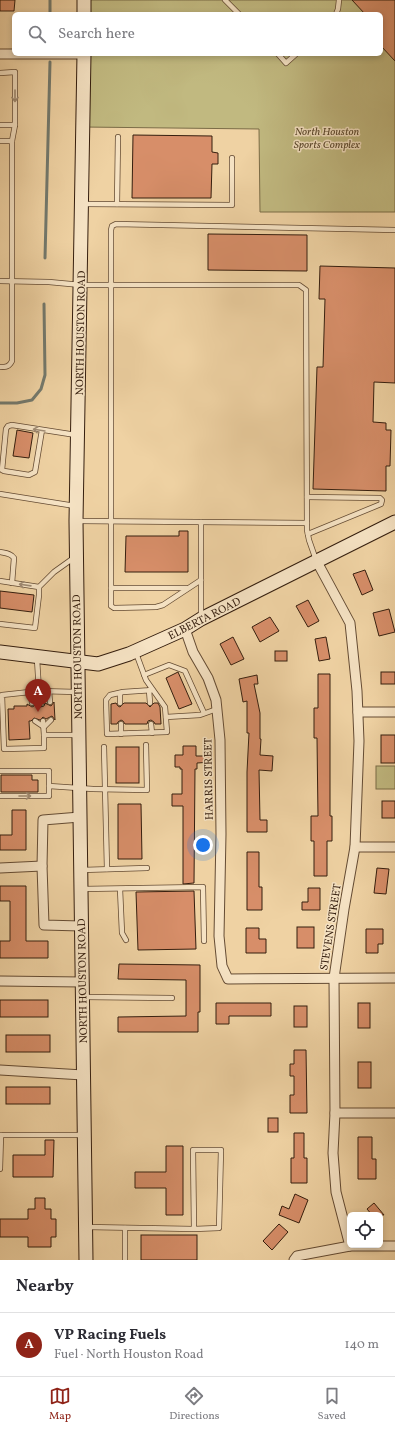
<!DOCTYPE html>
<meta charset="utf-8">
<style>
body{margin:0;font-family:Vollkorn,serif;background:#f7f7f7;color:#2b2b33}
.controls{position:absolute;right:12px;bottom:12px;display:grid;overflow:hidden;border-radius:6px;box-shadow:0 2px 6px #0003}
.controls button{width:36px;height:36px;display:grid;place-items:center;padding:0;border:0;border-bottom:1px solid #e1e1e2;background:#fff;color:#2b2b33;font:20px sans-serif}
.you{position:absolute;left:203px;top:845px;width:14px;height:14px;margin:-10px;border:3px solid #fff;border-radius:50%;background:#1a73e8;box-shadow:0 0 0 6px #1a73e833}
.badge{display:grid;place-items:center;width:26px;height:26px;border-radius:50%;background:#8f2418;color:#fff;font-size:13px;font-weight:700}
.pin{position:absolute;translate:-50% -33px;filter:drop-shadow(0 1px 2px #0008)}
.pin::after{content:'';position:absolute;top:21px;width:14px;height:12px;background:inherit;clip-path:polygon(0 0,100% 0,50% 100%)}
.list{margin:0;padding:0;list-style:none}
h2{display:flex;justify-content:space-between;align-items:center;height:52px;margin:0;padding:0 16px;font-size:17px}
h2 small{font-size:13px;font-weight:400;color:#7c7c81}
.list li{display:grid;grid-template-columns:26px 1fr auto;gap:12px;align-items:center;box-sizing:border-box;height:64px;padding:0 16px;border-top:1px solid #e1e1e2}
.list b{display:block;font-size:15px;white-space:nowrap}
.list p{margin:0;font-size:13px;white-space:nowrap;color:#7c7c81}
.list em{font-size:13px;font-style:normal;color:#7c7c81}
.icon{flex:none;width:22px;height:22px;fill:none;stroke:currentColor;stroke-width:2;stroke-linecap:round;stroke-linejoin:round}
.map{position:relative;flex:none;width:395px;height:1260px;overflow:hidden}
.search{position:absolute;background:#fff;box-shadow:0 2px 6px #0003;left:12px;right:12px;top:12px;height:44px;display:flex;align-items:center;gap:10px;box-sizing:border-box;padding:0 14px;border-radius:6px;color:#7c7c81;font-size:15px}
.sheet{height:116px;background:#fff}
nav{display:flex;justify-content:space-around;align-items:center;box-sizing:border-box;height:56px;border-top:1px solid #e1e1e2;background:#fff;font-size:11px;color:#7c7c81}
nav a{display:grid;justify-items:center;gap:2px}
nav .on{color:#8f2418}
.map>svg:first-child{display:block}
.green{fill:#c1b980;stroke:#7b6c47}
.lines{fill:none;stroke-linecap:round;stroke-linejoin:round}
.stream{stroke:#73796d;stroke-width:3}
.building{fill:#d78e69;stroke:#351e0e}
.lane-casing{stroke:#644b33;stroke-width:6}
.street-casing{stroke:#644b33;stroke-width:11}
.secondary-casing{stroke:#351e0e;stroke-width:15}
.lane{stroke:#f5e2c3;stroke-width:4.5}
.street{stroke:#f5e2c3;stroke-width:9}
.secondary{stroke:#f5e2c3;stroke-width:13}
.oneway{stroke:#9f8a72}
.labels{text-anchor:middle;stroke-width:3;stroke-linejoin:round;paint-order:stroke}
.park-label{font-size:11px;font-style:italic;fill:#58452a;stroke:#f5e2c3}
.street-label{font-size:11px;fill:#351e0e;stroke:#f5e2c3}
</style>
<div class="map">
<svg width="395" height="1260" viewBox="0 0 395 1260">
<rect width="100%" height="100%" fill="#efd2a3"/>
<filter id="stains"><feTurbulence type="fractalNoise" baseFrequency=".005" numOctaves="4"/><feColorMatrix values="0 0 0 0 .2 0 0 0 0 .09 0 0 0 0 .02 0 0 0 .5 -.17"/></filter>
<radialGradient id="worn" r=".72"><stop offset=".6" stop-color="#630" stop-opacity="0"/><stop offset="1" stop-color="#630" stop-opacity=".3"/></radialGradient>
<g class="green">
<polygon points="84,0 395,0 395,212 260,212 259,129 83,127 84,54 381,54 381,14 84,14"/>
<rect x="376" y="766" width="19" height="23"/>
</g>
<g class="lines">
<g class="stream">
<polyline points="50,14 50,0"/>
<polyline points="45,258 50,62"/>
<polyline points="0,403 17,403 32,400 41,389 45,375 44,304"/>
</g>
</g>
<g class="building">
<polygon points="0,0 15,0 14,11 0,11"/>
<polygon points="352,0 395,0 395,61 381,46 381,14 365,14"/>
<polygon points="133,135 212,136 212,152 218,153 218,164 212,164 211,198 132,198"/>
<polygon points="208,234 307,235 307,271 208,270"/>
<polygon points="320,266 395,268 395,383 374,382 373,422 386,423 386,430 391,430 390,466 386,466 386,491 313,489 317,367 323,367 325,299 319,299"/>
<polygon points="17,430 33,433 29,458 13,456"/>
<polygon points="179,531 188,531 188,572 125,572 126,536 179,536"/>
<polygon points="365,570 373,590 362,595 353,574"/>
<polygon points="0,591 34,595 32,612 0,608"/>
<polygon points="308,600 319,621 308,627 296,606"/>
<polygon points="389,609 395,632 379,636 373,613"/>
<polygon points="270,617 279,631 260,642 252,627"/>
<polygon points="233,637 244,659 231,665 220,644"/>
<polygon points="326,637 330,659 319,661 315,639"/>
<rect x="275" y="651" width="12" height="10"/>
<polygon points="178,672 192,704 179,709 166,678"/>
<rect x="381" y="672" width="14" height="12"/>
<polygon points="318,674 330,674 330,816 332,816 332,841 327,841 327,876 314,876 314,841 311,841 311,816 318,816 317,738 314,738 314,708 318,708"/>
<polygon points="257,675 258,684 254,684 260,713 260,739 261,739 260,755 273,756 272,771 259,770 260,820 267,820 267,832 247,832 247,772 249,733 247,733 247,701 243,702 239,679"/>
<polygon points="54,702 55,720 52,716 46,719 43,717 40,720 34,718 31,721 29,721 30,739 9,740 8,709 14,709 14,706 27,706 27,704 32,707 34,706 36,703 40,707 44,706 45,703 51,706"/>
<polygon points="116,703 118,706 120,707 124,703 146,703 150,707 154,703 158,703 160,707 161,724 155,724 154,722 151,720 148,721 147,724 125,724 123,721 121,720 118,722 117,724 111,724 111,704"/>
<rect x="381" y="735" width="14" height="28"/>
<polygon points="183,746 196,746 196,756 212,756 212,762 197,763 197,769 195,769 194,883 183,884 183,806 172,806 172,794 182,794 182,769 180,769 180,767 175,767 175,755 183,755"/>
<rect x="116" y="747" width="23" height="36"/>
<polygon points="1,775 32,775 32,780 38,780 38,792 1,792"/>
<rect x="382" y="801" width="13" height="17"/>
<polygon points="118,804 141,804 142,859 118,859"/>
<polygon points="12,810 26,810 26,850 0,850 0,835 12,835"/>
<polygon points="247,852 259,852 259,887 262,887 262,910 247,910"/>
<polygon points="377,868 389,869 386,894 374,893"/>
<polygon points="0,886 26,886 26,941 48,941 48,958 0,958 0,941 10,941 10,901 0,901"/>
<polygon points="308,888 320,888 320,910 302,910 302,902 308,902"/>
<polygon points="194,891 196,949 138,950 136,892"/>
<rect x="297" y="927" width="17" height="21"/>
<polygon points="246,928 259,928 259,939 266,939 266,953 246,953"/>
<polygon points="366,929 383,929 383,944 378,944 378,953 366,953"/>
<polygon points="119,964 200,965 200,1012 198,1012 198,1032 118,1032 118,1017 186,1016 186,980 118,979"/>
<rect x="0" y="1000" width="48" height="17"/>
<polygon points="216,1003 271,1003 271,1016 229,1016 229,1024 216,1024"/>
<rect x="358" y="1003" width="12" height="25"/>
<rect x="294" y="1006" width="13" height="21"/>
<rect x="6" y="1035" width="44" height="17"/>
<polygon points="294,1050 306,1050 307,1113 290,1113 290,1095 294,1095 294,1076 290,1076 290,1064 294,1064"/>
<rect x="358" y="1062" width="13" height="26"/>
<rect x="6" y="1087" width="44" height="17"/>
<rect x="268" y="1118" width="10" height="14"/>
<polygon points="294,1133 304,1133 304,1158 307,1158 307,1183 291,1183 291,1158 294,1158"/>
<polygon points="358,1137 372,1137 372,1159 376,1159 376,1179 358,1179"/>
<polygon points="45,1140 54,1140 53,1177 13,1177 13,1155 45,1155"/>
<polygon points="166,1146 183,1146 183,1215 166,1215 166,1188 135,1188 135,1172 166,1172"/>
<polygon points="295,1194 308,1200 299,1223 279,1215 282,1206 289,1209"/>
<polygon points="35,1198 45,1198 45,1209 51,1209 51,1219 56,1219 56,1237 51,1237 51,1247 28,1247 28,1237 0,1237 0,1219 28,1219 28,1209 35,1209"/>
<polygon points="374,1203 384,1215 372,1215 367,1209"/>
<polygon points="279,1224 288,1232 272,1250 263,1241"/>
<rect x="141" y="1235" width="56" height="25"/>
</g>
<g class="lines">
<g class="lane-casing">
<g id="lane">
<polyline points="225,0 239,14"/>
<polyline points="336,14 338,9 339,0"/>
<polyline points="278,54 286,63 296,54"/>
<polyline points="0,73 15,72 15,125 12,141"/>
<polyline points="0,125 15,125"/>
<path d="M0 141H12V361C9 367 6 367 0 367"/>
<polyline points="84,204 232,205 232,158"/>
<polyline points="117,204 118,137"/>
<polyline points="0,281 49,282 81,285 299,285 306,290 307,530 309,540 316,560"/>
<polyline points="42,430 35,472 29,475 4,471 2,470 6,429 8,426 12,425 76,435"/>
<polyline points="0,494 75,506"/>
<polyline points="307,497 380,498 382,500 381,504 308,534"/>
<polyline points="78,521 307,523"/>
<polyline points="201,522 201,616"/>
<path d="M0 552C5 553 11 553 14 558L12 583"/>
<polyline points="201,580 163,605 156,607 114,608 111,606 111,230 112,226 116,224 395,230"/>
<polyline points="0,581 39,587"/>
<polyline points="111,588 187,588"/>
<polyline points="0,624 35,628 39,595 39,587 54,572 75,557"/>
<polyline points="136,653 146,680 165,707 167,732 107,734 106,700 110,695 123,692 153,690"/>
<polyline points="37,659 39,691 77,692"/>
<polyline points="144,675 169,665 185,671 204,713"/>
<polyline points="149,690 150,703"/>
<polyline points="49,691 50,702"/>
<polyline points="31,692 32,703"/>
<polyline points="120,693 120,703"/>
<polyline points="41,703 39,691 2,695 4,749 44,748 44,735 78,735"/>
<polyline points="166,717 200,715 217,709"/>
<polyline points="35,721 44,727 51,720"/>
<polyline points="43,721 44,735"/>
<polyline points="121,724 121,734"/>
<polyline points="151,724 152,733"/>
<polyline points="104,747 107,869"/>
<polyline points="0,771 49,771 49,786 93,789 147,790 146,745"/>
<polyline points="0,796 49,796 49,786"/>
<polyline points="82,870 147,868"/>
<polyline points="82,889 203,887 204,941"/>
<polyline points="120,889 122,933 126,940"/>
<polyline points="84,997 172,998"/>
<polyline points="0,1135 84,1135"/>
<polyline points="0,1169 1,1135"/>
<polyline points="87,1227 194,1229 219,1228 221,1150 193,1150 194,1229"/>
<polyline points="125,1228 125,1260"/>
</g>
</g>
<g class="street-casing">
<g id="street">
<polyline points="0,54 84,54"/>
<polyline points="316,560 350,623 357,691 359,741 355,847 344,909 334,978 335,1113 333,1153 336,1192 350,1246"/>
<polyline points="185,629 193,652 208,678 216,700 220,740 221,834 219,936 222,966 228,979 395,978"/>
<polyline points="358,712 395,712"/>
<polyline points="80,817 43,820 42,866 44,925 81,926"/>
<polyline points="355,847 395,847"/>
<polyline points="0,868 42,866"/>
<polyline points="0,981 82,982"/>
<polyline points="0,1070 83,1075"/>
<polyline points="335,1113 395,1113"/>
<polyline points="294,1260 297,1256 350,1246 395,1246"/>
</g>
</g>
<g class="secondary-casing">
<g id="secondary">
<polyline points="84,14 84,0"/>
<polyline points="84,54 76,521 86,1260"/>
<polyline points="0,652 98,664 129,654 185,629 201,619 395,522"/>
</g>
</g>
<use href="#lane" class="lane"/>
<use href="#street" class="street"/>
<use href="#secondary" class="secondary"/>
</g>
<defs><path id="oneway-shaft" d="M-6 0H5M1.5-3L5.5 0L1.5 3" fill="none" stroke-width="1.6" stroke-linecap="round" stroke-linejoin="round"/></defs>
<g class="oneway">
<use href="#oneway-shaft" transform="translate(15 96) rotate(90)"/>
<use href="#oneway-shaft" transform="translate(39 430) rotate(-171)"/>
<use href="#oneway-shaft" transform="translate(25 585) rotate(-172)"/>
<use href="#oneway-shaft" transform="translate(25 796)"/>
</g>
<g class="labels">
<g class="park-label">
<text x="327" y="135">North Houston<tspan x="327" dy="13">Sports Complex</tspan></text>
</g>
<g class="street-label">
<text transform="translate(80 333) rotate(-89)" y="4">NORTH HOUSTON ROAD</text>
<text transform="translate(204 618) rotate(-27)" y="4">ELBERTA ROAD</text>
<text transform="translate(77 657) rotate(-91)" y="4">NORTH HOUSTON ROAD</text>
<text transform="translate(208 779) rotate(-91)" y="4">HARRIS STREET</text>
<text transform="translate(330 927) rotate(-81)" y="4">STEVENS STREET</text>
<text transform="translate(82 981) rotate(-91)" y="4">NORTH HOUSTON ROAD</text>
</g>
</g>
<rect width="100%" height="100%" filter="url(#stains)"/>
<rect width="100%" height="100%" fill="url(#worn)"/>
</svg>
<div class="controls">
<button><svg class="icon" aria-label="locate" viewBox="0 0 24 24"><circle cx="12" cy="12" r="6"/><path d="M12 2v4M12 18v4M2 12h4M18 12h4"/></svg></button>
</div>
<div class="you"></div>
<div class="pin badge" style="left:38px;top:712px">A</div>
<div class="search"><svg class="icon" aria-label="search" viewBox="0 0 24 24"><circle cx="10" cy="10" r="6"/><path d="M15 15l6 6"/></svg>Search here</div>
</div>
<section class="sheet">
<h2>Nearby<small></small></h2>
<ul class="list">
<li><span class="badge">A</span><div><b>VP Racing Fuels</b><p>Fuel · North Houston Road</p></div><em>140 m</em></li>
</ul>
</section>
<nav>
<a class="on"><svg class="icon" aria-label="map" viewBox="0 0 24 24"><path d="M3 6l6-2 6 2 6-2v14l-6 2-6-2-6 2zM9 4v14M15 6v14"/></svg>Map</a>
<a><svg class="icon" aria-label="directions" viewBox="0 0 24 24"><path d="M12 3l9 9-9 9-9-9zM9 14v-3h6M13 9l2 2-2 2"/></svg>Directions</a>
<a><svg class="icon" aria-label="saved" viewBox="0 0 24 24"><path d="M7 4h10v16l-5-4-5 4z"/></svg>Saved</a>
</nav>
